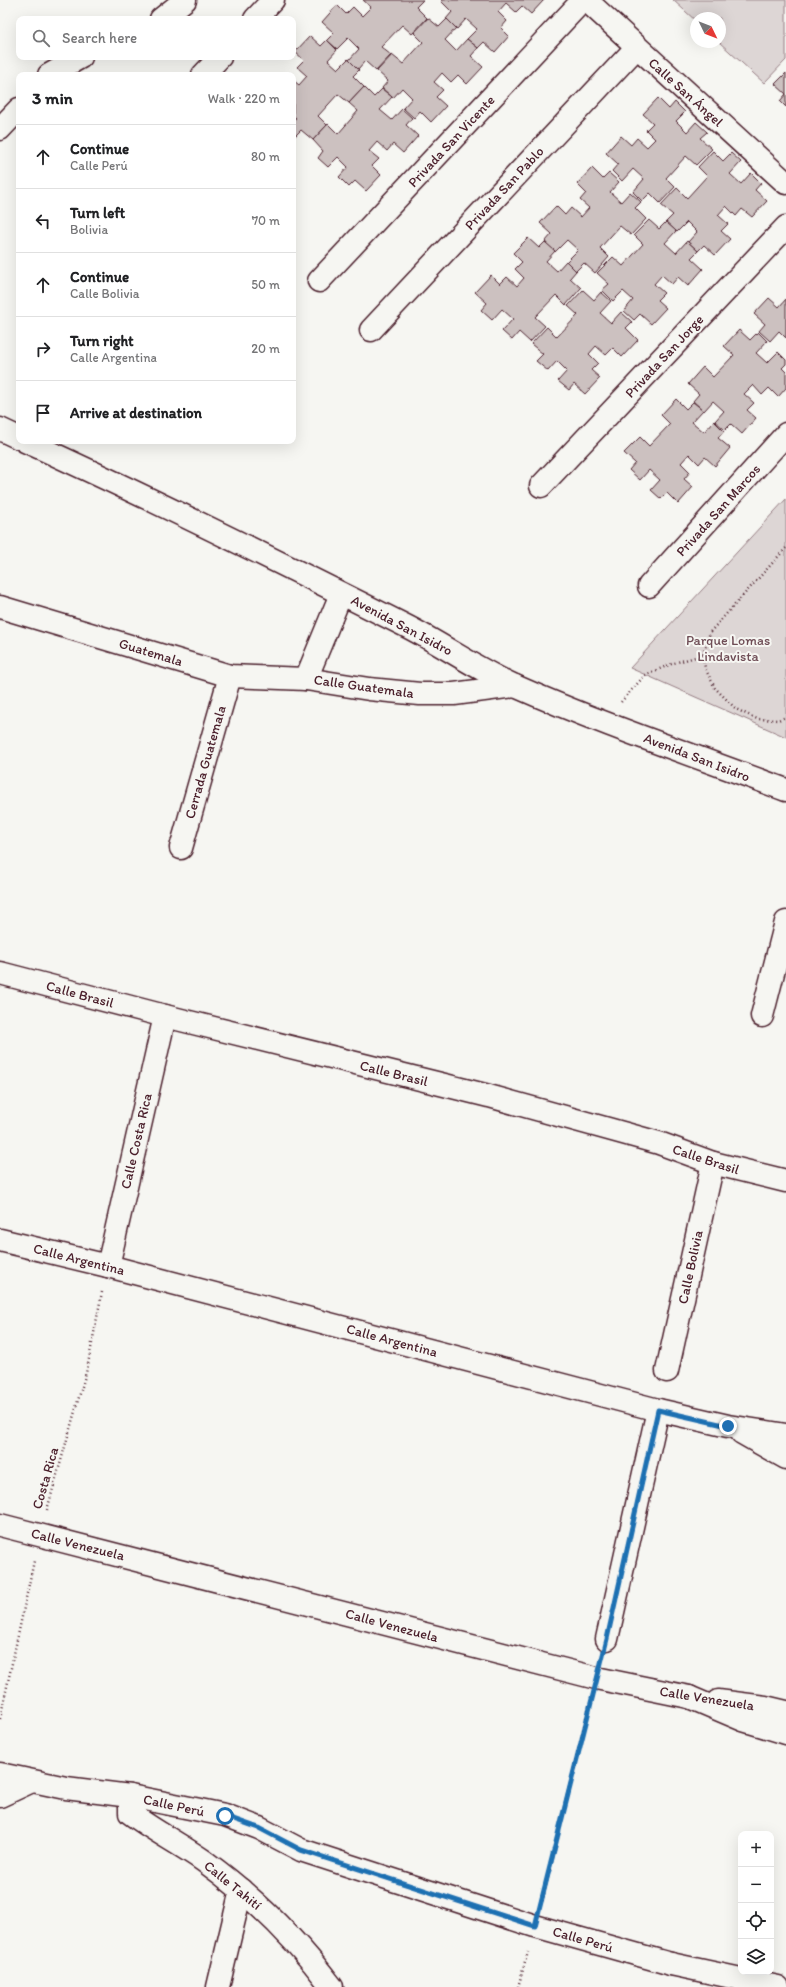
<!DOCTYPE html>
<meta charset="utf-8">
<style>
body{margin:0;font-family:Itim,sans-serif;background:#f2f2f2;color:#202124}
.controls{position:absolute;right:12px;bottom:12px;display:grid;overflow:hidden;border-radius:8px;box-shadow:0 4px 16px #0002}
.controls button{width:36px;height:36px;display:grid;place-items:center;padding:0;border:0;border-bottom:1px solid #e0e0e0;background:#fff;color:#202124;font:20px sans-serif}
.compass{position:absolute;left:690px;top:12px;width:36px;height:36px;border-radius:50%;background:#fff;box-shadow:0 4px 16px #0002;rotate:133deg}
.stop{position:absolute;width:12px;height:12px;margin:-9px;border:3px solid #1f6fb2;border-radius:50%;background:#fff}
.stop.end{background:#1f6fb2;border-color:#fff;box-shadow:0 1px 4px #0008}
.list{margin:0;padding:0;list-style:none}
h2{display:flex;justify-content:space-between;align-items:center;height:52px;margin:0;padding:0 16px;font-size:17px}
h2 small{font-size:13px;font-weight:400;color:#757577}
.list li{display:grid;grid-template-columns:26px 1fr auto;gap:12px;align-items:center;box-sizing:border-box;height:64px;padding:0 16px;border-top:1px solid #e0e0e0}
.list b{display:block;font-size:15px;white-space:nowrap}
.list p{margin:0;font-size:13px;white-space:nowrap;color:#757577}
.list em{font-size:13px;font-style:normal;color:#757577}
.icon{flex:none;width:22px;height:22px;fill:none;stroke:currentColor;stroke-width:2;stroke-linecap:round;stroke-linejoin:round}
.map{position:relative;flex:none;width:786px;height:1987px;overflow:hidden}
.search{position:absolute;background:#fff;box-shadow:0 4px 16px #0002;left:16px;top:16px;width:280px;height:44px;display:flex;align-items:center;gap:10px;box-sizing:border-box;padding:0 14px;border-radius:8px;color:#757577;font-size:15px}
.panel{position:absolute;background:#fff;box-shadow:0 4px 16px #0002;left:16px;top:72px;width:280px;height:372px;border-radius:8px}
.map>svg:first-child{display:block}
.green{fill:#ddd6d5;stroke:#947a80}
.building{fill:#ccc1c0;stroke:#4a1f2b}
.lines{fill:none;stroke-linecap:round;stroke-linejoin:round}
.street-casing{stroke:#4a1f2b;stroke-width:25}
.secondary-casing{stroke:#4a1f2b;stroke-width:25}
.path{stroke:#4a1f2b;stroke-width:2.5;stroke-dasharray:1 3;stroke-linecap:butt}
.street{stroke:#f6f6f2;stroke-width:22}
.secondary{stroke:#f6f6f2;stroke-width:22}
.route{stroke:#1f6fb2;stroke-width:5}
.labels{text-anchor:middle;stroke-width:4;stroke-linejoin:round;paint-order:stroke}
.street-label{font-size:14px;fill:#4a1f2b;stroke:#f6f6f2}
.park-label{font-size:14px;fill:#6f4d56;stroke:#f6f6f2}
</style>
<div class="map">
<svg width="786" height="1987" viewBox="0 0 786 1987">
<rect width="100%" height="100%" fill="#f6f6f2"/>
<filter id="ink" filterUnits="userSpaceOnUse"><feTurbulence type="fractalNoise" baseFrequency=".025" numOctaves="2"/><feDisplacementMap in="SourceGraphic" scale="8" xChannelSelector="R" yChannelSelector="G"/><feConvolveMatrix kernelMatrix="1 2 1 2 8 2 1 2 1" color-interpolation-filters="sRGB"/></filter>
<g filter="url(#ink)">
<g class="green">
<polygon points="673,0 786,0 786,60 764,83 719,42 720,18 696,18 696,21"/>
<polygon points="786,499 786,737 630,668"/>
</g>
<g class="building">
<polygon points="363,0 423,0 416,7 427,18 412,34 402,25 381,47 391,55 376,71 365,61 358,69 349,60 359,49 348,38 337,49 327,40 334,33 322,22 337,5 346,14 353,7 362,16 371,7"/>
<polygon points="442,0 544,0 531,14 522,6 516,12 506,3 498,12 507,21 501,28 509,36 495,52 484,42 478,48 467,39 477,29 466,19 457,29 446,19 452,12 441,1"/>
<polygon points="428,18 439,27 447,19 456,28 445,40 456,51 467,39 478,48 471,56 483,67 467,84 458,75 451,82 442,73 434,82 443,90 436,97 446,106 431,122 420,111 414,118 403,108 412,98 402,88 393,98 382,88 388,81 377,71 392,55 403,64 423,42 414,33"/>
<polygon points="310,36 321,46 327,40 337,50 328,60 338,69 348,59 359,70 353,76 364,87 349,103 338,94 318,116 327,125 313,140 301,130 293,138 293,120 296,118 293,115 293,80 299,85 307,76 297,67 304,60 295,52"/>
<polygon points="786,73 786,107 780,101 786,94 775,84"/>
<polygon points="364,87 374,97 382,89 392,97 380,110 392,120 402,109 412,118 406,125 418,136 403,153 393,144 387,151 377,142 369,151 379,159 372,166 381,175 366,191 355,181 349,187 339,177 348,167 338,157 328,167 318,158 323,151 313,140 328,124 338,134 358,111 349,103"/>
<polygon points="658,98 669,109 675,102 685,112 676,121 687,132 696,122 707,132 700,138 712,149 696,165 686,156 666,178 675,187 660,203 650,193 642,201 633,192 644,179 633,169 622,181 612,171 618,164 606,153 621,136 631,145 637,138 647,147 655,139 646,130 653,123 643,114"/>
<polygon points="713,151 723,161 731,153 741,162 730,174 741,184 751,173 761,183 755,190 767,201 752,217 742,209 736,216 726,206 718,215 728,224 721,231 730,239 715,255 704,245 698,251 688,242 697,232 687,222 677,232 666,222 673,215 661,205 677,188 687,198 707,176 698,167"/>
<polygon points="592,168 603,179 609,173 619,182 610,192 621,202 630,192 641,202 635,208 646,219 631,235 620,226 600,248 609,257 595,273 584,263 576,271 566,262 578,250 567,240 555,252 545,242 552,234 540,223 556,206 565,215 571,208 581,217 589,208 580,200 586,193 577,184"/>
<polygon points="649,220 659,229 666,222 676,231 665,243 676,253 687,241 698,251 691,258 703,269 688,286 678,277 672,284 662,275 654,284 664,293 657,300 666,308 651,324 640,314 634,320 624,311 633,300 623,291 613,301 602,290 609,284 597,273 613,257 623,266 643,244 634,235"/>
<polygon points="528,238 539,248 545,242 555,251 546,261 557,271 566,261 576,271 570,278 581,288 566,305 556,295 535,317 545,326 530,342 519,332 512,340 502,331 513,319 502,309 492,320 481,310 487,303 475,292 491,275 500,284 507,277 517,286 524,278 515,269 522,262 513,253"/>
<polygon points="583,290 594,300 601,292 611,301 600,313 611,323 621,312 632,322 626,328 638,340 622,357 613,348 606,355 596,346 589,354 598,363 591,370 600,378 585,394 574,384 569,390 558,381 567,371 557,361 548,371 536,361 543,354 531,344 547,327 557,337 578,315 568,306"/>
<polygon points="769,298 779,307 786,299 786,338 779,331 770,341 759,331 765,324 754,314"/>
<polygon points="739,330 750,340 758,332 767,341 756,353 767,363 778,352 786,360 786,364 782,368 786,372 786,388 778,397 769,388 762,395 753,385 744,394 754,403 747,410 756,418 742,434 731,424 725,430 715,421 724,411 713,401 704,411 693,401 699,394 688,384 703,367 713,377 734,355 724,346"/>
<polygon points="676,399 686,409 693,402 703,410 692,422 704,432 714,421 724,431 718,438 730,448 715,466 705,457 699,464 689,454 681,463 690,472 684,479 693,487 678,504 667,493 661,499 651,490 660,480 649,470 640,480 629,470 635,463 624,453 640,437 649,446 670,424 661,415"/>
</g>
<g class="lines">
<g class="street-casing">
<g id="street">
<polyline points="586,0 786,183"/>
<polyline points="161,19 185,0"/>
<polyline points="255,19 273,0"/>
<polyline points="49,75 81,57"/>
<polyline points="203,75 220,57"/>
<polyline points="0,129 19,109"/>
<polyline points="319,281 583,0"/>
<polyline points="371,330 637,47"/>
<polyline points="541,486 786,227"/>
<polyline points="649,586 786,434"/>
<polyline points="306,679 341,594"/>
<polyline points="181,848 230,676"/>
<polyline points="0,973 165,1016 489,1096 659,1143 713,1163 786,1181"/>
<polyline points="762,1016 786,922"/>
<polyline points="108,1266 165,1016"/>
<polyline points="667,1371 713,1163"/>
<polyline points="0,1525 596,1678 689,1697"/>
<polyline points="607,1639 658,1410"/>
<polyline points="0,1774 66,1788 130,1796 225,1815 259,1828 301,1850 535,1926 671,1964"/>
<polyline points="0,1796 30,1782"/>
<path d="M130 1796V1813C154 1831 180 1844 204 1861 254 1897 295 1938 332 1987"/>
<polyline points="218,1987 241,1890"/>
</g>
</g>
<g class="secondary-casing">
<g id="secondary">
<polyline points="0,429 19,438"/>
<path d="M25 441C153 499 279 562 404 625 442 644 476 669 515 686 603 725 696 756 786 790"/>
<polyline points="0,607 230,676 306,679 369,689 420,694 454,694 515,686"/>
<polyline points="0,1240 108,1266 658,1410 728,1426 786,1435"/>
<polyline points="742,1433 786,1458"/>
<polyline points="689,1697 743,1720 786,1733"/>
<polyline points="718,1701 765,1707 786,1712"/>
<polyline points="671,1964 778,1987"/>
</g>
</g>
<g class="path">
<polyline points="786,548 710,632 703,655 705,668 715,688 736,709 757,719 778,720 786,717"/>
<polyline points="621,702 645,675 674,663 703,655"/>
<polyline points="47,1510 87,1369 102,1292"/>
<polyline points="0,1719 34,1561"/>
<polyline points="542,1901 590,1703"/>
<polyline points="518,1987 528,1952"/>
</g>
<use href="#street" class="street"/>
<use href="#secondary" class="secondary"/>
</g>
</g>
<g class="lines" filter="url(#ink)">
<polyline class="route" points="225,1816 259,1828 301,1850 535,1926 607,1639 658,1410 728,1426"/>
</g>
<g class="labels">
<g class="street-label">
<text transform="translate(686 92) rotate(42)" y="5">Calle San Ángel</text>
<text transform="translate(451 141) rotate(-47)" y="5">Privada San Vicente</text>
<text transform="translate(504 188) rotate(-47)" y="5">Privada San Pablo</text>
<text transform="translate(664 356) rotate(-47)" y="5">Privada San Jorge</text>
<text transform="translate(718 510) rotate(-48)" y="5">Privada San Marcos</text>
<text transform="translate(402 625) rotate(28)" y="5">Avenida San Isidro</text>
<text transform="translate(151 652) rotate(17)" y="5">Guatemala</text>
<text transform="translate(364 686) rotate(8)" y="5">Calle Guatemala</text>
<text transform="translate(697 757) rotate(21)" y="5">Avenida San Isidro</text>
<text transform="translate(205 762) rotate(-74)" y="5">Cerrada Guatemala</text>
<text transform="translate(80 994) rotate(15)" y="5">Calle Brasil</text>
<text transform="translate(394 1073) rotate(14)" y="5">Calle Brasil</text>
<text transform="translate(136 1141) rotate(-77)" y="5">Calle Costa Rica</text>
<text transform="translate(706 1159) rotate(18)" y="5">Calle Brasil</text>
<text transform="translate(79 1259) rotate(14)" y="5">Calle Argentina</text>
<text transform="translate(690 1267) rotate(-78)" y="5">Calle Bolivia</text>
<text transform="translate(392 1340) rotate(15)" y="5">Calle Argentina</text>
<text transform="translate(45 1478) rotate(-74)" y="5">Costa Rica</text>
<text transform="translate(78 1544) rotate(14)" y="5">Calle Venezuela</text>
<text transform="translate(392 1625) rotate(15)" y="5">Calle Venezuela</text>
<text transform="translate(707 1698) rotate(9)" y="5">Calle Venezuela</text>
<text transform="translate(174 1805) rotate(12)" y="5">Calle Perú</text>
<text transform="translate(233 1885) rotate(39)" y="5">Calle Tahití</text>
<text transform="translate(583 1939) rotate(16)" y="5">Calle Perú</text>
</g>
<g class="park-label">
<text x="728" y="645">Parque Lomas<tspan x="728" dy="16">Lindavista</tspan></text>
</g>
</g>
</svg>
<div class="controls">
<button>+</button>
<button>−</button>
<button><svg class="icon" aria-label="locate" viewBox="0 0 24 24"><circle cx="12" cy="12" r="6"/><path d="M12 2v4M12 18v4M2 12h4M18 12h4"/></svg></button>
<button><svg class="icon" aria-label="layers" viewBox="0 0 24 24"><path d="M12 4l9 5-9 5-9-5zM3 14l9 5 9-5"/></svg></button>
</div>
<svg class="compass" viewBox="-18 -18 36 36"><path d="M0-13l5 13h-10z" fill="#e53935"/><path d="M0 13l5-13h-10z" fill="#757577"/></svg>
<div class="stop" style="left:225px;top:1816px"></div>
<div class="stop end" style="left:728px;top:1426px"></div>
<div class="search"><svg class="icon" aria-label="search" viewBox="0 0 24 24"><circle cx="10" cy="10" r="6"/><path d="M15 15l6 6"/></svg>Search here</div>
<section class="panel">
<h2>3 min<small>Walk · 220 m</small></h2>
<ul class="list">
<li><svg class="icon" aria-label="ahead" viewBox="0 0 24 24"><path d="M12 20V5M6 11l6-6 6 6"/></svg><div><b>Continue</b><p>Calle Perú</p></div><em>80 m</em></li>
<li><svg class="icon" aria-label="left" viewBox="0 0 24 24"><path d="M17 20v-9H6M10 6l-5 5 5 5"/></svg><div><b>Turn left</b><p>Bolivia</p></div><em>70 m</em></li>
<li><svg class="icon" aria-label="ahead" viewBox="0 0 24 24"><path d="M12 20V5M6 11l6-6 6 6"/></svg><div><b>Continue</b><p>Calle Bolivia</p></div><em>50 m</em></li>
<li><svg class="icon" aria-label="right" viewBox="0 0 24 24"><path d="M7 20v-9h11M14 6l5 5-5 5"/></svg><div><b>Turn right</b><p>Calle Argentina</p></div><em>20 m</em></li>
<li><svg class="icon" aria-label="arrive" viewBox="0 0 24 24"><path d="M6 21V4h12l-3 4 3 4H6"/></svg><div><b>Arrive at destination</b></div></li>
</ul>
</section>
</div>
